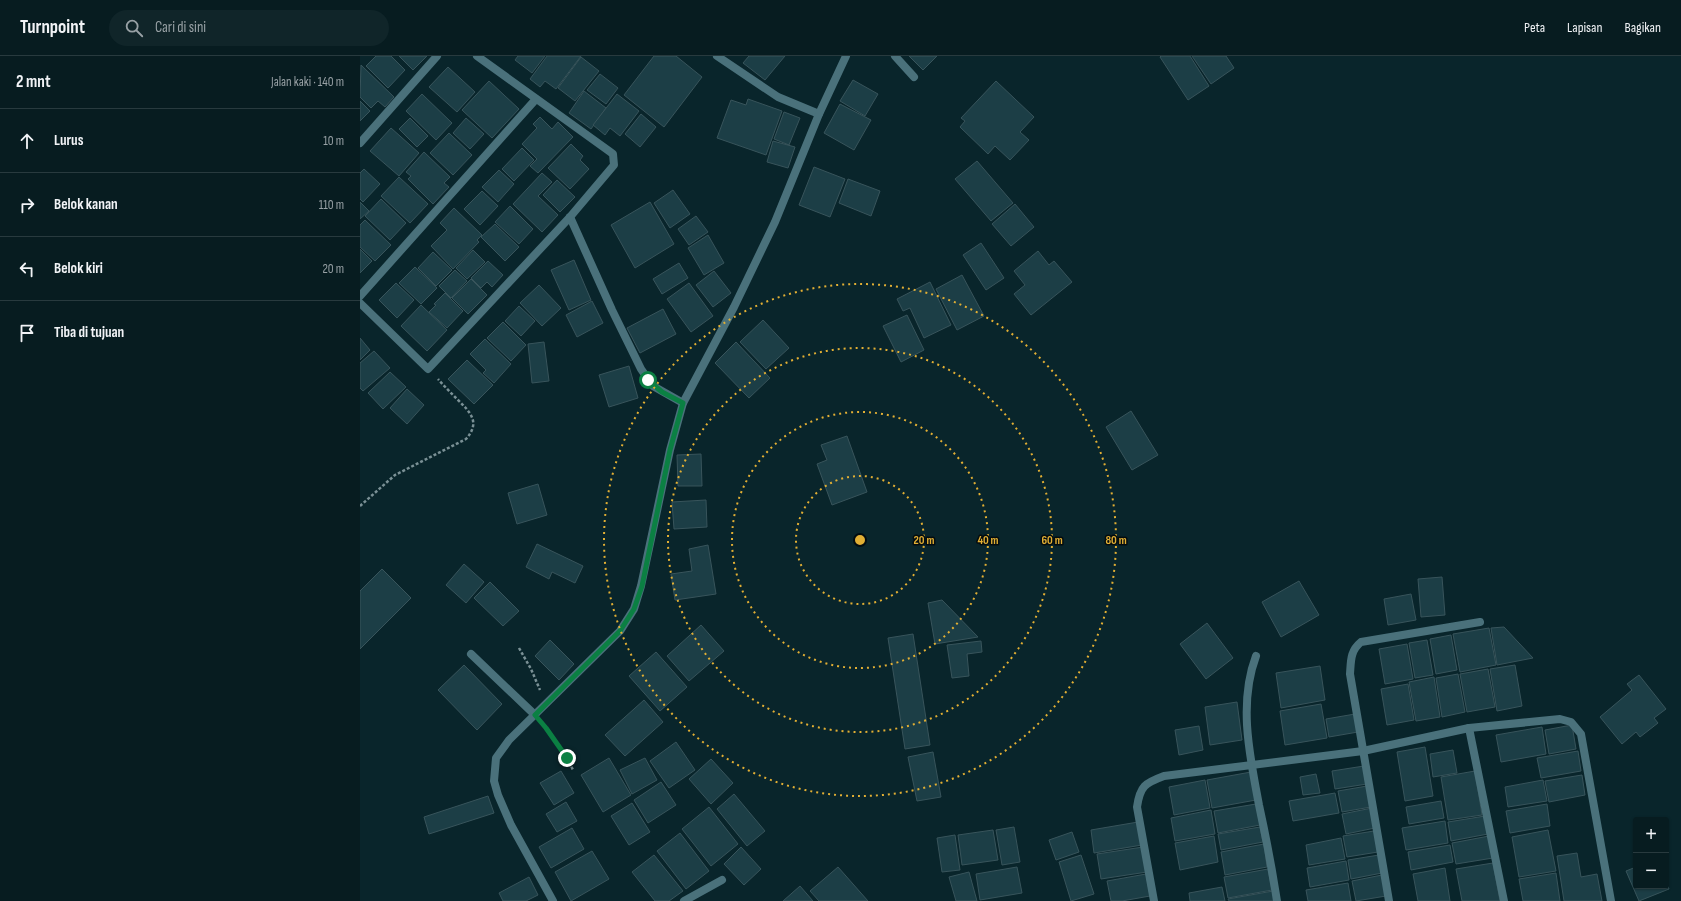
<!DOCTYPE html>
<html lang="id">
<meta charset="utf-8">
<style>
body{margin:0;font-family:"Sofia Sans Condensed",sans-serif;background:#102529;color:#f1f3f6}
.controls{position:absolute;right:12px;bottom:12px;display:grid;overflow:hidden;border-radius:4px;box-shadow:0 1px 3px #0004}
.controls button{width:36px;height:36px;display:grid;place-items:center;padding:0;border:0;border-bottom:1px solid #283a3e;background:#071c20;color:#f1f3f6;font:20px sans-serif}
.stop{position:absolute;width:12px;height:12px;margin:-9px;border:3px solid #0b8043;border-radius:50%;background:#fff}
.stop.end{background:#0b8043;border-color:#fff;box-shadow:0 1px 4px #0008}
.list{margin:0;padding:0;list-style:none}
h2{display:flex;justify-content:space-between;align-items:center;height:52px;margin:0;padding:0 16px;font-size:17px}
h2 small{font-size:13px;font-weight:400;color:#98a1a5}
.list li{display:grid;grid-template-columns:26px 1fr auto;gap:12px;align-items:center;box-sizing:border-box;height:64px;padding:0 16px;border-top:1px solid #283a3e}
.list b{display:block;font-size:15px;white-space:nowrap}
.list em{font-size:13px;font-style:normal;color:#98a1a5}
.icon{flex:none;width:22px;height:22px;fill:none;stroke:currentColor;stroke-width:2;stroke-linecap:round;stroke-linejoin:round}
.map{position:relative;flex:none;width:1321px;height:845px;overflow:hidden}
header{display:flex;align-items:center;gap:24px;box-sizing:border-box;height:56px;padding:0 20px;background:#071c20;border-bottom:1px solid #283a3e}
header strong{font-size:19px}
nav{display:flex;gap:22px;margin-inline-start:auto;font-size:14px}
.search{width:280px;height:36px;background:#102529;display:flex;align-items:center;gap:10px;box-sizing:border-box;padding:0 14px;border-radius:22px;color:#98a1a5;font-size:15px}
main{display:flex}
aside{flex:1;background:#071c20}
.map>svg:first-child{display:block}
.building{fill:#1c3e46;stroke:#38545b}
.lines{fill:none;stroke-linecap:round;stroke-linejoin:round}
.path{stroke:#7a9095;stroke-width:2.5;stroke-dasharray:3 2;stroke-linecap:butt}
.service{stroke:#4a717b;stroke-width:8}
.minor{stroke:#4a717b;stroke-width:8}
.route{stroke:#0b8043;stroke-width:5}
.ring{fill:none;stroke:#e2af34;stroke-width:2;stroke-dasharray:2 4}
.centre{fill:#e2af34;stroke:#030c0f;stroke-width:2}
.ring-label{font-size:12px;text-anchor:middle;font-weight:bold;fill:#e2af34;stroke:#030c0f;stroke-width:3;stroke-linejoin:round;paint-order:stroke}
</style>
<header>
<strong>Turnpoint</strong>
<div class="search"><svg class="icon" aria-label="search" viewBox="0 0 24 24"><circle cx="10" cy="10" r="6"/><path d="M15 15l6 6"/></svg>Cari di sini</div>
<nav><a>Peta</a><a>Lapisan</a><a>Bagikan</a></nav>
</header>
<main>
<aside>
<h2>2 mnt<small>Jalan kaki · 140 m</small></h2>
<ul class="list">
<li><svg class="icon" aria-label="ahead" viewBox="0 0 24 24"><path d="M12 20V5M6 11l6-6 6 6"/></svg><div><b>Lurus</b></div><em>10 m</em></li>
<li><svg class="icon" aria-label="right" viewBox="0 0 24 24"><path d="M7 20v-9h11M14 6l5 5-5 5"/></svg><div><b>Belok kanan</b></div><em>110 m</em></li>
<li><svg class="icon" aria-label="left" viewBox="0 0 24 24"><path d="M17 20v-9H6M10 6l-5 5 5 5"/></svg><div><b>Belok kiri</b></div><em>20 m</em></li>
<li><svg class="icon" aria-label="arrive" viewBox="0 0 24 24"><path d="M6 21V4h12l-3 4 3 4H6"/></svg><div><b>Tiba di tujuan</b></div></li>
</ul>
</aside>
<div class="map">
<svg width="1321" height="845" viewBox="0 0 1321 845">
<rect width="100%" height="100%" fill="#09252b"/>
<g class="building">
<polygon points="16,0 31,0 45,14 28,32 6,10"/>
<polygon points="39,0 67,0 53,14"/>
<polygon points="158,0 185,0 172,17 155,4"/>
<polygon points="187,0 221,0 196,33 185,25 180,31 170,23"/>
<polygon points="294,0 316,0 342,21 304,71 264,39"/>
<polygon points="389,0 425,0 405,24 383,7"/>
<polygon points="549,0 577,0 563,14"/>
<polygon points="801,0 830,0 849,30 828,44 800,1"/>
<polygon points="832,0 866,0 874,12 851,28"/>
<polygon points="221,1 239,15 215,45 198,32"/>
<polygon points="1,9 34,41 25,51 18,45 11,52 0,41"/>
<polygon points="88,11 115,36 97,56 69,31"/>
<polygon points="240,18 258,32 246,48 227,34"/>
<polygon points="493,24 518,38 505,60 480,45"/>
<polygon points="129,25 159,53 132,82 102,54"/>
<polygon points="636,25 674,61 660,76 669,84 650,104 635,90 628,98 600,71 605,65 601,62"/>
<polygon points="224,35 246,52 231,73 209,57"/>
<polygon points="62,38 92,67 76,84 46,55"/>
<polygon points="257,38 279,55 260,80 250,72 245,79 233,69"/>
<polygon points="388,43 422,55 406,99 357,82 371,44 386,49"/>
<polygon points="0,45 10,55 0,65"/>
<polygon points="480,48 511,64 494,94 464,77"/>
<polygon points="424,56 440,62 429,89 414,83"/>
<polygon points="281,58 296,71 280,91 265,78"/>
<polygon points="180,61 192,73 198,66 213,81 178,117 170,110 177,103 162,88 177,72 173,68"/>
<polygon points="50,62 68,80 57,91 39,73"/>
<polygon points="106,62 124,78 110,93 93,77"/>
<polygon points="31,72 59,97 39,120 10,95"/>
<polygon points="89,77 112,99 93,119 70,97"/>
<polygon points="413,85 435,91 428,112 407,106"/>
<polygon points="211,88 223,100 220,104 229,113 210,133 188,112"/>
<polygon points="162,92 174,104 154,125 142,113"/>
<polygon points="64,96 90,121 84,127 89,131 73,148 48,123 51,120 46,116"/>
<polygon points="617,105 653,147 631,165 595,123"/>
<polygon points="454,111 485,123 470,161 439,149"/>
<polygon points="4,113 20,128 3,146 0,143 0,117"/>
<polygon points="139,114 154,128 138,146 122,131"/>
<polygon points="182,117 192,126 178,140 198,159 182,176 153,148"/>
<polygon points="39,121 68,148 50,167 21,140"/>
<polygon points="488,123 520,135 511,160 479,147"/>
<polygon points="197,124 215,141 200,156 183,139"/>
<polygon points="313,134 330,158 310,172 294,147"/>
<polygon points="122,135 138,150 120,169 104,153"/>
<polygon points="21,143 46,167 30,184 5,160"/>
<polygon points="0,146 9,155 0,163"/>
<polygon points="290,146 314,188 275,212 251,169"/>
<polygon points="655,148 674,171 651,190 632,168"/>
<polygon points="150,150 173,173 159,188 135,166"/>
<polygon points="94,152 122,179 117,184 119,186 93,213 71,190 87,174 80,167"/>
<polygon points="336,160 348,176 329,189 318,173"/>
<polygon points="5,164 31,189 15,205 0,191 0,169"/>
<polygon points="135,168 159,191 145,205 121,181"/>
<polygon points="348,179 364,207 344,219 328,192"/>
<polygon points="621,187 644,222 626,234 603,199"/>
<polygon points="0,193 12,205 0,217"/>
<polygon points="113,194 125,206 107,223 96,212"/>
<polygon points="678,195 689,209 694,205 712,226 671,259 654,238 665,229 654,215"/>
<polygon points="73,196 92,214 76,230 58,212"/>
<polygon points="214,204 231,244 209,254 191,214"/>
<polygon points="128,205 143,219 132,231 127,226 121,232 111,222"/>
<polygon points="319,207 328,222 302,238 293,223"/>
<polygon points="55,211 77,232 61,248 39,227"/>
<polygon points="95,214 107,225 91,242 79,230"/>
<polygon points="354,215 371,237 353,251 336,229"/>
<polygon points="602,219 624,260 597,274 576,233"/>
<polygon points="111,223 127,239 108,258 92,242"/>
<polygon points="570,226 591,269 564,282 550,252 543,255 537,243"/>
<polygon points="36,227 54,244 37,262 19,244"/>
<polygon points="329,227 353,260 331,276 307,243"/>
<polygon points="179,229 201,252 182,270 160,247"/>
<polygon points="85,237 103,255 87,272 69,256 76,249 74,248"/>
<polygon points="232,245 243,267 217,281 206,259"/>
<polygon points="61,249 87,274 67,295 41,270"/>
<polygon points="159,250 175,265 161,280 145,265"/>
<polygon points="303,253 316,278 280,297 267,272"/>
<polygon points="547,259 564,294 541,306 523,270"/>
<polygon points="403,264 429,292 406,313 380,286"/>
<polygon points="143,266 166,289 151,305 127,282"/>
<polygon points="0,282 10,294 0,304"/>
<polygon points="125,283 151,308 134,327 123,317 126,314 110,298"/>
<polygon points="184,286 189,325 172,327 168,288"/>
<polygon points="376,286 410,322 389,342 355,307"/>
<polygon points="14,295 30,312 3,335 0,332 0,307"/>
<polygon points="107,304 133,329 114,348 88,323"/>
<polygon points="269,310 278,342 249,351 239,319"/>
<polygon points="30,316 46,331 23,353 8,337"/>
<polygon points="47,333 64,349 47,368 30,352"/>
<polygon points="771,355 798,399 772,414 746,371"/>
<polygon points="487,380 507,436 472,449 457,408 467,404 461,389"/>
<polygon points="341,398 342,430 318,430 317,399"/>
<polygon points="178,428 187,459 157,468 148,437"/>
<polygon points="346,444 347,471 314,473 312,446"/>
<polygon points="177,488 223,510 215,527 192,516 189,523 166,511"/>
<polygon points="348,489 356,538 315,544 311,518 332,515 329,493"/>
<polygon points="104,508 124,526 106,547 86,529"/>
<polygon points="22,513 51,542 0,593 0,535"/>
<polygon points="1082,521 1085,559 1061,561 1058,523"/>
<polygon points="939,525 959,559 921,581 902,546"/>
<polygon points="130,526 159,555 143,570 114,542"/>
<polygon points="1051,538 1056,564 1028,569 1024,543"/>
<polygon points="582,544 618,581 575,588 568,547"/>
<polygon points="847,567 873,602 846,623 820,588"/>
<polygon points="341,569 364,595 329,625 307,600"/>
<polygon points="1144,571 1173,602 1137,609 1131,572"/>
<polygon points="1129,572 1136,609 1100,616 1093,578"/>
<polygon points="553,578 570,689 545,693 528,582"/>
<polygon points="1091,579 1097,614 1076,618 1070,583"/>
<polygon points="190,584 214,608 199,624 175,600"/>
<polygon points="1067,584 1073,619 1055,622 1049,587"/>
<polygon points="621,585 622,596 607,598 609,620 592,622 587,589"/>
<polygon points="1047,588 1053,623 1025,628 1019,593"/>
<polygon points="296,596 327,631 300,655 269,620"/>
<polygon points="104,609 142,648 117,674 78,634"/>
<polygon points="1155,609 1162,650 1137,655 1130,613"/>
<polygon points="960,610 965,644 921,652 916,617"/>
<polygon points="1128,613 1135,651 1107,656 1100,618"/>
<polygon points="1098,618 1105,656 1082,661 1076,622"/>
<polygon points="1279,619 1306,653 1294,662 1298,667 1280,681 1276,676 1262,688 1240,661 1272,634 1267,628"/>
<polygon points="1074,621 1080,661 1056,665 1049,626"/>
<polygon points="1048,628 1054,664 1027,669 1021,633"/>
<polygon points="284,644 303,666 265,700 245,679"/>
<polygon points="877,646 882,684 850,689 845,651"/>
<polygon points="961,648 967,682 925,689 920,655"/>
<polygon points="995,658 998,676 969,681 966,663"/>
<polygon points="1212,669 1216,693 1189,698 1185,674"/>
<polygon points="839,670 843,694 819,699 815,674"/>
<polygon points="1182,671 1186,698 1141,706 1136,679"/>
<polygon points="316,686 335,714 309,732 290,705"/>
<polygon points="1065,691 1073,740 1045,745 1037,696"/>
<polygon points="1093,694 1097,717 1073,721 1070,698"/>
<polygon points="1218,695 1221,715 1181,722 1177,702"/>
<polygon points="573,696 581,741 557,745 548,701"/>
<polygon points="249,702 271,739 243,756 221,719"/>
<polygon points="285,702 297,724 272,738 260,714"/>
<polygon points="351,703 373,727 351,748 329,723"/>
<polygon points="1004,710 1007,728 975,733 972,715"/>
<polygon points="201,715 214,737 194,749 180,727"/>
<polygon points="1115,715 1122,759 1088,764 1081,721"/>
<polygon points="891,716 896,744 852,752 847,724"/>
<polygon points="956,718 960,737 943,739 940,721"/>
<polygon points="1222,719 1225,739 1189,746 1185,725"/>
<polygon points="845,724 850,752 814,759 809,731"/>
<polygon points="1183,724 1187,745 1148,751 1145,731"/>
<polygon points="301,726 316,749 288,767 274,744"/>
<polygon points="1007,730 1011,751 982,756 978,735"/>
<polygon points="975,737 979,757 933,765 929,745"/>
<polygon points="374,738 405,775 387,790 357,753"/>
<polygon points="128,740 134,757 69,778 64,761"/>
<polygon points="1081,745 1084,762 1049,768 1046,751"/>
<polygon points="206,746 217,765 197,776 186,758"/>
<polygon points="272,747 290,776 269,789 251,760"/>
<polygon points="896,748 900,769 858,777 854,755"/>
<polygon points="1187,748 1190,770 1150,777 1146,755"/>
<polygon points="349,751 378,788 351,810 322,773"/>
<polygon points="1012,752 1015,772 986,778 982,758"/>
<polygon points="851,754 855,778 815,785 811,762"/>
<polygon points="1125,760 1128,778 1091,785 1088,766"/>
<polygon points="1085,765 1088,787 1046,794 1042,772"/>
<polygon points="778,766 782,789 734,797 731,774"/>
<polygon points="654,771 660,806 642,809 636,774"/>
<polygon points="900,771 903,786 861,794 858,778"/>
<polygon points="212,772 224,793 191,812 179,791"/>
<polygon points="633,774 638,804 602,809 598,779"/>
<polygon points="1188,774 1196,815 1159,821 1152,781"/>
<polygon points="1014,775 1018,796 987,801 983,780"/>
<polygon points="712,776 719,796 696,804 689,784"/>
<polygon points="320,777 349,815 326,833 297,795"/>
<polygon points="595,779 600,814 582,816 577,782"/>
<polygon points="854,780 858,806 820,814 815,787"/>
<polygon points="1129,780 1133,802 1096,808 1092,787"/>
<polygon points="981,782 985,803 949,809 946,789"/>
<polygon points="904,788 907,811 865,819 861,796"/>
<polygon points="1090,789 1093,806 1051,814 1048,796"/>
<polygon points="381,791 401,813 384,829 364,808"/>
<polygon points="783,791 787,816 741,823 737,798"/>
<polygon points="232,795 249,823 211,845 195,816"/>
<polygon points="1217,797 1221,821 1237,818 1242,845 1204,845 1197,800"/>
<polygon points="294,799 323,835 309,845 295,845 272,816"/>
<polygon points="721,799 734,838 711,845 699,806"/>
<polygon points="1019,799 1022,817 991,823 988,804"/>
<polygon points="986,805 989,824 950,831 947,812"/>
<polygon points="1133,807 1140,845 1102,845 1096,813"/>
<polygon points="478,811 508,845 459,845 450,835"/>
<polygon points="657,811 662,837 620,844 616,818"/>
<polygon points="1276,811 1276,830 1306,830 1306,826 1309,833 1279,845 1266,815"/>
<polygon points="1085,812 1090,845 1058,845 1053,818"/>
<polygon points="908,813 912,834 868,842 864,821"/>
<polygon points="609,816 617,845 596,845 589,821"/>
<polygon points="1196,817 1200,845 1163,845 1159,823"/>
<polygon points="786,818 790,840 762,845 751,845 747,825"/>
<polygon points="1022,819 1026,840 996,845 992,825"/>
<polygon points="169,821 178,839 166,845 143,845 139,837"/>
<polygon points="988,827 991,845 948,845 946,834"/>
<polygon points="440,830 453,845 423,845"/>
<polygon points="862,831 865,845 830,845 829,837"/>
<polygon points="913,835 914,845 869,845 868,843"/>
</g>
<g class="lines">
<g class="path">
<path d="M0 450 35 419 106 383C121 366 110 356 98 344 91 337 84 330 78 323"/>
<polyline points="159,592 171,613 180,634"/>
<polyline points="184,669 207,702 213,714"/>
</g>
<g class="service">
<polyline points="535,0 554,21"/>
<polyline points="111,598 175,659"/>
</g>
<g class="minor">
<polyline points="357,0 418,41 459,58"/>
<polyline points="0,87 77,0"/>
<polyline points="210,161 252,254 281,313 293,330 323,347"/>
<polyline points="0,240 176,43"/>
<polyline points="0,247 68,313 210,161 254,109 253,98 249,95 117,0"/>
<path d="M896 600C878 648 890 701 899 749 906 781 912 813 917 845"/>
<polyline points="1109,672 1144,845"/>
<polyline points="193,845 151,769 138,739 134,725 136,702 149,684 260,575 274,553 281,530 310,394 323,347 374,251 415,166 459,58 486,0"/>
<polyline points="324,845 362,824"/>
<path d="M794 845 777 751C780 730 785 727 804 720L1003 695 1109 672 1200 663 1211 666 1221 678 1251 845"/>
<path d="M1029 845 990 618C991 605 990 595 1001 586L1120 566"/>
</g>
</g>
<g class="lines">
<polyline class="route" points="207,702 186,672 175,659 260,575 274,553 282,530 310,394 323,347 302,336 288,324"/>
</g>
<g class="ring">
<circle cx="500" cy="484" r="64"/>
<circle cx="500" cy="484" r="128"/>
<circle cx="500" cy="484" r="192"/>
<circle cx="500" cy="484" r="256"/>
</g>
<circle cx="500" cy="484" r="6" class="centre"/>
<g class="ring-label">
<text x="564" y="488">20 m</text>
<text x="628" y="488">40 m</text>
<text x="692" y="488">60 m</text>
<text x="756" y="488">80 m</text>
</g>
</svg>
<div class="controls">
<button>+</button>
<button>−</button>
</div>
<div class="stop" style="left:288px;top:324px"></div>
<div class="stop end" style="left:207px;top:702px"></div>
</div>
</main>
